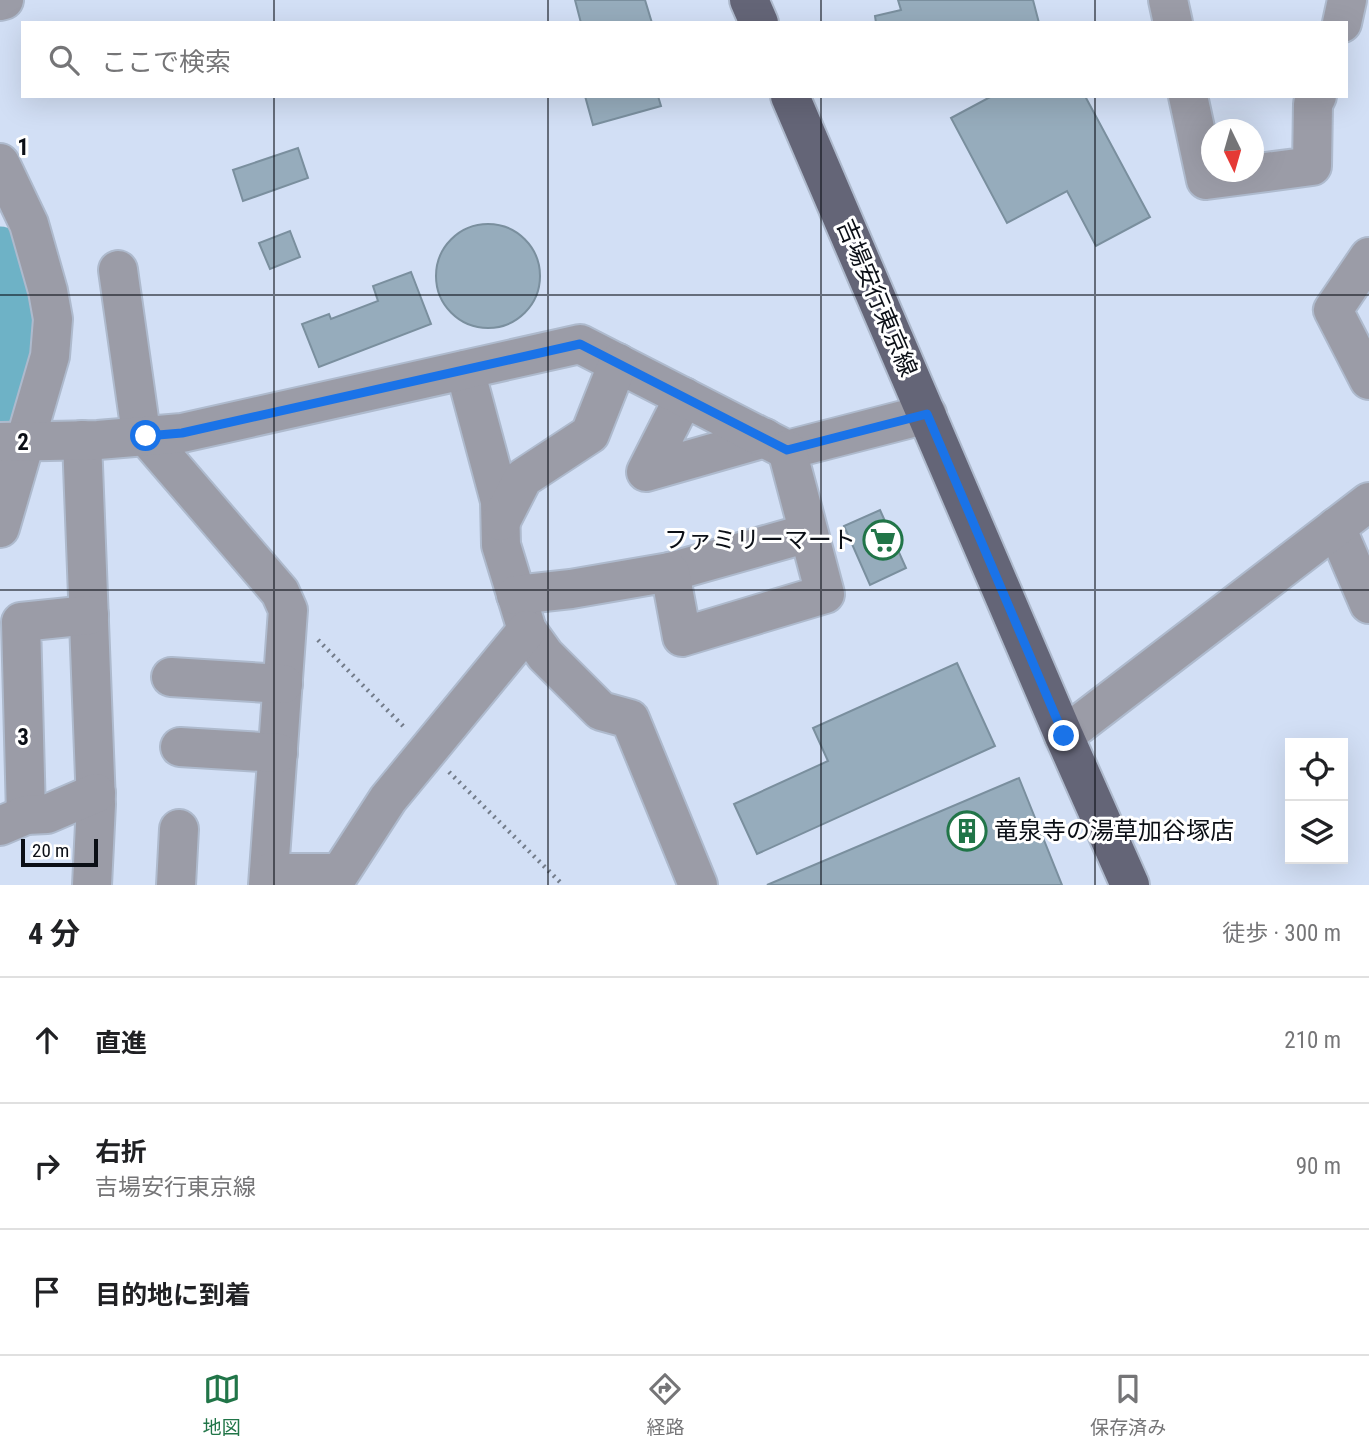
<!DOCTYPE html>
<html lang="ja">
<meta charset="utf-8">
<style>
body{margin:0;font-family:"Roboto Condensed","Noto Sans JP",sans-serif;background:#f6f6f6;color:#202124}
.controls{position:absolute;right:21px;bottom:21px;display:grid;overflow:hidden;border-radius:0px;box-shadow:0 7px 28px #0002}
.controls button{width:63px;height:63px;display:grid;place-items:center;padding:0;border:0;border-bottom:2px solid #e0e0e0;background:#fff;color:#202124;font:35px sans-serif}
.compass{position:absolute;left:1201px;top:119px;width:63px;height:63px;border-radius:50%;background:#fff;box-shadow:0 7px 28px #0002;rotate:175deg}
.scale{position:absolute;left:21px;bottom:18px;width:77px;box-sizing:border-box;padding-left:7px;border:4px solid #0b0f16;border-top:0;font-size:19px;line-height:24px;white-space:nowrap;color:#0b0f16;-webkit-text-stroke:5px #fff;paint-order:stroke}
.stop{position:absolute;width:21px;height:21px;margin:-16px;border:5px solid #1a73e8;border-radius:50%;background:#fff}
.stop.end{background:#1a73e8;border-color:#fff;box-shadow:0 2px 7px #0008}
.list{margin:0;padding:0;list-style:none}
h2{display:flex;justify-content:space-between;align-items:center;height:91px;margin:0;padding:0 28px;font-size:30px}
h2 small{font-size:23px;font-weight:400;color:#757577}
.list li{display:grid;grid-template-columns:46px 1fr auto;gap:21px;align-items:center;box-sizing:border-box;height:126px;padding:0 28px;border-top:2px solid #e0e0e0}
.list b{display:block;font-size:26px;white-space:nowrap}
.list p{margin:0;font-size:23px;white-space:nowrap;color:#757577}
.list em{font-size:23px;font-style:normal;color:#757577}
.icon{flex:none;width:38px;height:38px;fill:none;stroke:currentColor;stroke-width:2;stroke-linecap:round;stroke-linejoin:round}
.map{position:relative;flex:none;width:1369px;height:885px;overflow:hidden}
.search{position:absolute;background:#fff;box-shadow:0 7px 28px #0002;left:21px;right:21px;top:21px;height:77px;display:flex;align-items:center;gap:18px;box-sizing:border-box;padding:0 24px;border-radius:0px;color:#757577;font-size:26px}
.sheet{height:469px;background:#fff}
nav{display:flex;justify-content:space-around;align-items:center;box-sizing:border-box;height:98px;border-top:2px solid #e0e0e0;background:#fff;font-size:19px;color:#757577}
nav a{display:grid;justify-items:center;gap:4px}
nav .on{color:#217548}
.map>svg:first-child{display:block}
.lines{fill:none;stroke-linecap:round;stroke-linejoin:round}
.river{stroke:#6eb2c6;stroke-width:47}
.building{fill:#96acbc;stroke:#7a8f9e;stroke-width:2}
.minor-casing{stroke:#aebacd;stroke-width:42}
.major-casing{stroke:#aebacd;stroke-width:42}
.path{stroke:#737c8a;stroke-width:4.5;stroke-dasharray:2 5;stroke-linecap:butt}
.minor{stroke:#9b9ca7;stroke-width:38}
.major{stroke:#646577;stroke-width:38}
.route{stroke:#1a73e8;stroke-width:9}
.grid{fill:none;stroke:#0b0f16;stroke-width:2;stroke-opacity:0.55}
.labels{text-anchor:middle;stroke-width:6;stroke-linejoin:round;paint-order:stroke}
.street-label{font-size:24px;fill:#0b0f16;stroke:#fff}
.poi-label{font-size:24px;fill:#0b0f16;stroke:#fff;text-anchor:end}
.grid-label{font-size:23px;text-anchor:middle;font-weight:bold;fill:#0b0f16;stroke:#fff;stroke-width:6;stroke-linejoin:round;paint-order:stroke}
</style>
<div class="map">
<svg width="1369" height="885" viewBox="0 0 1369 885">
<rect width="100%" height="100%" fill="#d2dff5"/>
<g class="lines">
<path class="river" d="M0 250C11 274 20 304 18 330 16 358 6 388 0 416"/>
</g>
<g class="building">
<polygon points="575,0 645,0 652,23 581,23"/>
<polygon points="898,0 1033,0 1039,23 876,23 875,16 901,10"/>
<polygon points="585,96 658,96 661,106 593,125"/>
<polygon points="992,96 1085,96 1150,217 1096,246 1067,191 1007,223 951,118"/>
<polygon points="298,148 308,178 243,201 233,170"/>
<circle cx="488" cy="276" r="52"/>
<polygon points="290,231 300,257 270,269 259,243"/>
<polygon points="411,272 431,324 319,367 302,324 329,314 331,319 378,301 373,286"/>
<polygon points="880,510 906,568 870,585 844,526"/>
<polygon points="957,663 995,746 757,854 734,804 828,761 813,728"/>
<polygon points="1019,778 1062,885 767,885"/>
</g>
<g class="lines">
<g class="minor-casing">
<g id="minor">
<polyline points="1168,0 1173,23"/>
<polyline points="0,1 4,0"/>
<polyline points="1342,23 1347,0"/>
<polyline points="1188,96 1206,180 1312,166 1313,104 1317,96"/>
<polyline points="0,163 29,224 48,291 53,319 50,356 0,528"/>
<polyline points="1369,257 1333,310 1369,380"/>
<polyline points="118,270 140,426 146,436 280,592 288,610 268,885"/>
<polyline points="465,370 500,501 501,545 527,630 545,655 601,711 630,719 698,885"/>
<polyline points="684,397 646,472 765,438"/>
<polyline points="82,440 96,804 92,885"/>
<polyline points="0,442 98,440 182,433 580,344 787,450 927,414"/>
<polyline points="501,521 523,478 590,434 618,363"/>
<polyline points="1336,527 1369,604"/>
<polyline points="670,572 808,533"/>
<polyline points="516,595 571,589 670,572 682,637 825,594 787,450"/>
<polyline points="171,677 283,684"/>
<polyline points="1064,736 1369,502"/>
<polyline points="180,747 278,753"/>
<polyline points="26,815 21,622 89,615"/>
<polyline points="0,826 26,815 47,814 96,793"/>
<polyline points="269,873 340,873 388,799 527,630"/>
<polyline points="176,885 179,829"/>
</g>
</g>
<g class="major-casing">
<g id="major">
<polyline points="749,0 759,23"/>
<polyline points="790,96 1064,736 1130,885"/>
</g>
</g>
<g class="path">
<polyline points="318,640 406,729"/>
<polyline points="449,772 563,885"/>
</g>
<use href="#minor" class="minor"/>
<use href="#major" class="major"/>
</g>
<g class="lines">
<polyline class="route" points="146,436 182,433 580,344 787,450 927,414 1064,736"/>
</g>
<path class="grid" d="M274 0V23M548 0V23M821 0V23M1095 0V23M274 96V885M548 96V885M821 96V885M1095 96V885M0 295H1369M0 590H1369"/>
<defs>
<g id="supermarket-ring" transform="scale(2.0125)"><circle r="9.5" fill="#fff" stroke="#217548" stroke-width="1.5"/><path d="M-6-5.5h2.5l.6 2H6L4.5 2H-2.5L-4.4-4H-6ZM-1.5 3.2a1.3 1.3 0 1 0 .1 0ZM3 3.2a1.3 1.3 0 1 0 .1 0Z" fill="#217548"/></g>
<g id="building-ring" transform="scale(2.0125)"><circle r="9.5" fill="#fff" stroke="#217548" stroke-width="1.5"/><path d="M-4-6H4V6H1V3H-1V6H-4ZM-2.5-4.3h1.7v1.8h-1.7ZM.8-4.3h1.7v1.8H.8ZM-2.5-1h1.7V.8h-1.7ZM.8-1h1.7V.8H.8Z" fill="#217548"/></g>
</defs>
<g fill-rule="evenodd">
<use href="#supermarket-ring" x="883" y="540"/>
<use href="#building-ring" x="967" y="831"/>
</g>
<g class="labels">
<g class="street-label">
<text transform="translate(877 298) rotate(67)" y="8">吉場安行東京線</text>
</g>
<g class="poi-label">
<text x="856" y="548">ファミリーマート</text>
<text x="994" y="839" text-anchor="start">竜泉寺の湯草加谷塚店</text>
</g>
</g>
<g class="grid-label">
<text x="23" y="155">1</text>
<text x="23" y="450">2</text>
<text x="23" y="745">3</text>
</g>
</svg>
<div class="controls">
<button><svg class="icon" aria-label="locate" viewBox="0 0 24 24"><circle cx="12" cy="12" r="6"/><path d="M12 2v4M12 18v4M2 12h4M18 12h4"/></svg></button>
<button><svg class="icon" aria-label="layers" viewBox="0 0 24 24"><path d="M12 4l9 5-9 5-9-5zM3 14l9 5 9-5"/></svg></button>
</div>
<svg class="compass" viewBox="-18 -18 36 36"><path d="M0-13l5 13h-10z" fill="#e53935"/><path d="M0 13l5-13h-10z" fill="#757577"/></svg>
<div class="scale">20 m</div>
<div class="stop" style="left:146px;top:436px"></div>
<div class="stop end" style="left:1064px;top:736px"></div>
<div class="search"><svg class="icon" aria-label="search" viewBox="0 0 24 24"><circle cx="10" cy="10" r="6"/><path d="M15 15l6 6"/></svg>ここで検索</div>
</div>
<section class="sheet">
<h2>4 分<small>徒歩 · 300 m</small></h2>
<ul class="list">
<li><svg class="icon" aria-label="ahead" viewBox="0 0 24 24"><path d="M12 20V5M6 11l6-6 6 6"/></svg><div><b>直進</b></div><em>210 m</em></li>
<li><svg class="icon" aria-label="right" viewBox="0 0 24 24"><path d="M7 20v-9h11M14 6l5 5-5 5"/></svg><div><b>右折</b><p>吉場安行東京線</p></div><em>90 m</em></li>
<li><svg class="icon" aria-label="arrive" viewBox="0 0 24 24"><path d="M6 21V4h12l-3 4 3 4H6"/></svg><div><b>目的地に到着</b></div></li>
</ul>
</section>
<nav>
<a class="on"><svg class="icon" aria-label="map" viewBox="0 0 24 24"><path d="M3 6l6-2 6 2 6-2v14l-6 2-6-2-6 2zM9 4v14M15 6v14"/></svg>地図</a>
<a><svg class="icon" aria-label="directions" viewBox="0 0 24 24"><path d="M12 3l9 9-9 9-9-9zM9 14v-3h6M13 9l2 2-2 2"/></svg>経路</a>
<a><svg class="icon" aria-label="saved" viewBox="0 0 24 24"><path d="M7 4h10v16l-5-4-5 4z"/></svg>保存済み</a>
</nav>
